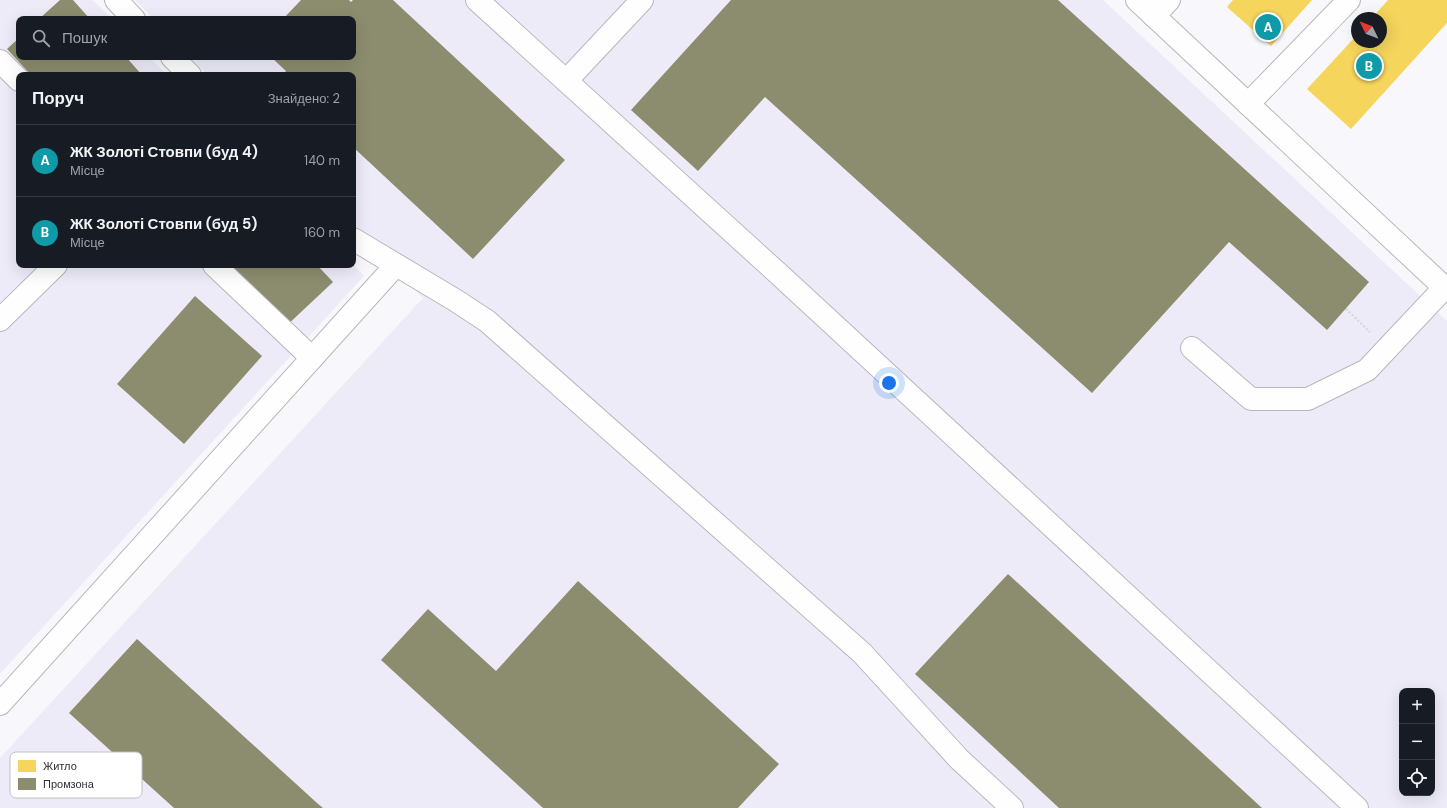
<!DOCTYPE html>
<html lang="uk">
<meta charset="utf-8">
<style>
body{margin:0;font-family:"DM Sans",sans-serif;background:#20242c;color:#f1f3f6}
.controls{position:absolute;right:12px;bottom:12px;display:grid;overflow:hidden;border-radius:8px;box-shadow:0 4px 16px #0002}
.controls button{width:36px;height:36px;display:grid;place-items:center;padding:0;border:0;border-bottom:1px solid #363941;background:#171b24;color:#f1f3f6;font:20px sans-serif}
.compass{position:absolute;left:1351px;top:12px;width:36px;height:36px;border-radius:50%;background:#171b24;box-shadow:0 4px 16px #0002;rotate:313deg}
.you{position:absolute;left:889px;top:383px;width:14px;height:14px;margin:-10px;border:3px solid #fff;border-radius:50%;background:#1a73e8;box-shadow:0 0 0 6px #1a73e833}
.badge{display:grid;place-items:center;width:26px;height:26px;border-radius:50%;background:#0b8043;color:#fff;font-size:13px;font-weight:700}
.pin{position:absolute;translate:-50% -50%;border:2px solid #fff;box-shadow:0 1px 4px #0006}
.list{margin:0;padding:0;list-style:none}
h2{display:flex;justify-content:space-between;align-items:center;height:52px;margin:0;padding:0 16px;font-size:17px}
h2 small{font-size:13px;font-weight:400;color:#9ea1a6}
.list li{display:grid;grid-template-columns:26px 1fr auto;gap:12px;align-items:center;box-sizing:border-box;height:72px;padding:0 16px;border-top:1px solid #363941}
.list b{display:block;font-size:15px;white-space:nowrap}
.list p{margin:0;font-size:13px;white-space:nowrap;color:#9ea1a6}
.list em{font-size:13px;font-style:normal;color:#9ea1a6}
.icon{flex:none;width:22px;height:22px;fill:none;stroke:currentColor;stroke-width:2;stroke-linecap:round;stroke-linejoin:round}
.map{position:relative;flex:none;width:1447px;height:808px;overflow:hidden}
.search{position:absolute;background:#171b24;box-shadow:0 4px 16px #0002;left:16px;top:16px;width:340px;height:44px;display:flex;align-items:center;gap:10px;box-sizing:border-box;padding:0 14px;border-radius:8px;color:#9ea1a6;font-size:15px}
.panel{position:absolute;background:#171b24;box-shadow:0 4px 16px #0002;left:16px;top:72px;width:340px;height:196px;border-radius:8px}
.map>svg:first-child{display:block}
.built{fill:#edebf8;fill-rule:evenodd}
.homes{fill:#f6d55c}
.industry{fill:#8c8c6e}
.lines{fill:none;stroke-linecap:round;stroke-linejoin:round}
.minor-casing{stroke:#b8b7bc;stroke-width:24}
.path{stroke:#d8d8d8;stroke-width:2.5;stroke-dasharray:2 2;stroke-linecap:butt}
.minor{stroke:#fefeff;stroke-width:22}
.key{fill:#fff;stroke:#c1c1c2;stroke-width:1}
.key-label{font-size:11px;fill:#302f35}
</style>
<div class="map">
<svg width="1447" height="808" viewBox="0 0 1447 808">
<rect width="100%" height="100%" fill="#f8f7fc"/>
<g class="built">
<polygon points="0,0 93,0 112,19 19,19 19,57 149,57 167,75 19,75 19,265 353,264 364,276 0,674"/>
<path d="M135 0H1103L1447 321V808H0V758L423 298 353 226V75H208L190 57H353V19H154ZM1402 691H1432V793H1402Z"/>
</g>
<g class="homes">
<polygon points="1233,0 1312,0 1271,46 1227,7"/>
<polygon points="1388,0 1447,0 1447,23 1351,129 1307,89 1357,35 1357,42 1381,42 1381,18 1372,18"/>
</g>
<g class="industry">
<polygon points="60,0 73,0 90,19 39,19"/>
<polygon points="301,0 349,0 351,2 353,0 393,0 565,160 473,259 353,147 353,75 283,75 286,71 271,57 353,57 353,19 283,19"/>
<polygon points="731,0 1058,0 1369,282 1327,330 1229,242 1092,393 765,97 698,171 631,110"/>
<polygon points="19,38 19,57 126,57 142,75 31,75 7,49"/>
<polygon points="223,265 317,265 333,282 283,329"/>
<polygon points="195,296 262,356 184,444 117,384"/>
<polygon points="1008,574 1262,808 1059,808 915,674"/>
<polygon points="578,581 779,764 738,808 543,808 381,660 428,609 496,671"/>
<polygon points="137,639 317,803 323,808 174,808 69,713"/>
</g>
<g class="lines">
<g class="minor-casing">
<g id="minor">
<polyline points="116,0 134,19"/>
<polyline points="477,0 782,277 1357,808"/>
<polyline points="1137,0 1447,290"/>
<polyline points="1154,16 1169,0"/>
<polyline points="172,57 190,75"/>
<polyline points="0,61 19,80"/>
<polyline points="566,81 642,0"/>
<polyline points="1248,104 1349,0"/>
<polyline points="353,239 455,300 487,321 862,653 959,759 1012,808"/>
<polyline points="214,265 312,358"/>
<polyline points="0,320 56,265"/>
<polyline points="1192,348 1251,399 1308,399 1367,370 1445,287"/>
<polyline points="0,704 396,265"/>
</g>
</g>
<polyline class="path" points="1346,309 1370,332"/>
<use href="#minor" class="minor"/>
</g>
<rect x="10" y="752" width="132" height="46" rx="6" class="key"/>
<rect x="18" y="760" width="18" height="12" fill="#f6d55c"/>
<rect x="18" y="778" width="18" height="12" fill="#8c8c6e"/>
<g class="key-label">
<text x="43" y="770">Житло</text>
<text x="43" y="788">Промзона</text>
</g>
</svg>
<div class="controls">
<button>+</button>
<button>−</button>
<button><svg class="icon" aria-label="locate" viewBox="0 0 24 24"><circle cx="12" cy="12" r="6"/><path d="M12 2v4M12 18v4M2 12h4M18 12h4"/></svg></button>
</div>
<svg class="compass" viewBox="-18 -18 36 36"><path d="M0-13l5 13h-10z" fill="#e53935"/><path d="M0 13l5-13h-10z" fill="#9ea1a6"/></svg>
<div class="you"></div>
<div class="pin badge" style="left:1268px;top:27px;background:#0f9aa8">A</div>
<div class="pin badge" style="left:1369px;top:66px;background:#0f9aa8">B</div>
<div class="search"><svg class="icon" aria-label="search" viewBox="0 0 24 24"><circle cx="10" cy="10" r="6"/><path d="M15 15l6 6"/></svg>Пошук</div>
<section class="panel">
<h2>Поруч<small>Знайдено: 2</small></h2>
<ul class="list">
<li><span class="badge" style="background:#0f9aa8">A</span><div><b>ЖК Золоті Стовпи (буд 4)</b><p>Місце</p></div><em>140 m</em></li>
<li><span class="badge" style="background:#0f9aa8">B</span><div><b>ЖК Золоті Стовпи (буд 5)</b><p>Місце</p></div><em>160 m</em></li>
</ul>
</section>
</div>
